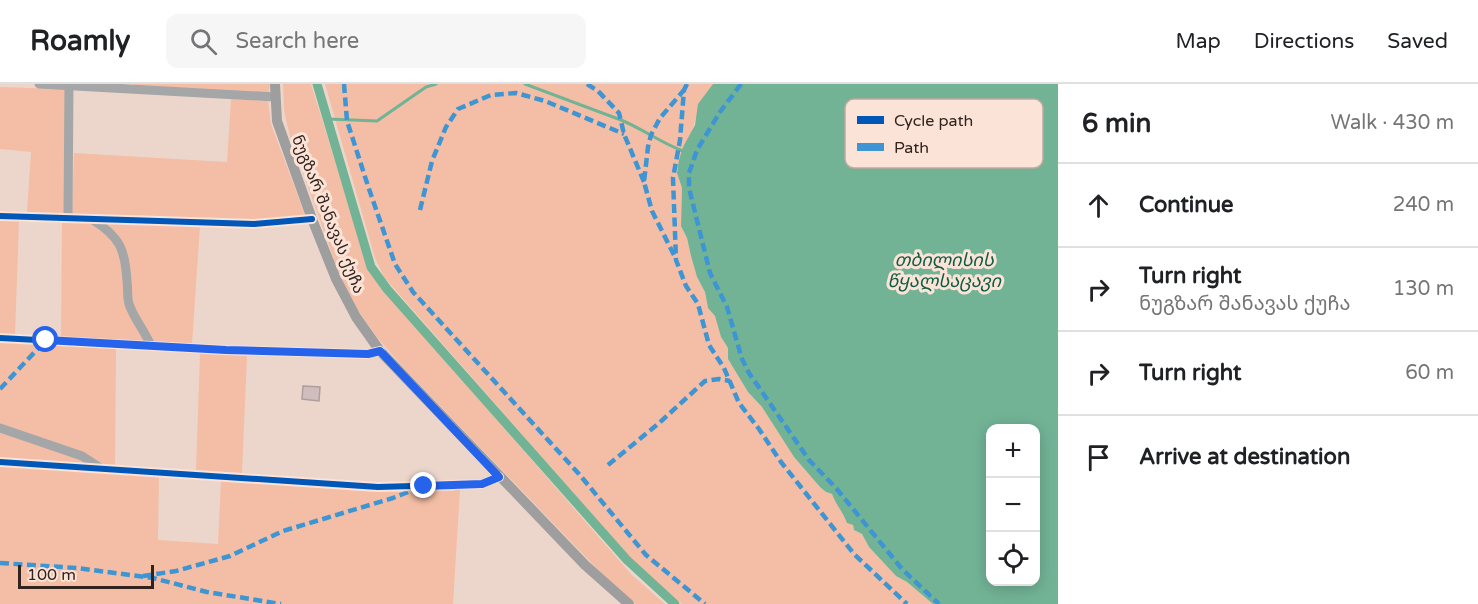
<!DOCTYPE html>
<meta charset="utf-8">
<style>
body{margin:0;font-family:"Varela Round","Noto Sans Georgian",sans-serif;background:#f6f6f6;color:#202124}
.controls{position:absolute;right:18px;bottom:18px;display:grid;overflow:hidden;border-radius:12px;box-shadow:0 3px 15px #0003}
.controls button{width:54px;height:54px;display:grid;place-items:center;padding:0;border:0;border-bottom:2px solid #e0e0e0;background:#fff;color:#202124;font:30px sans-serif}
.scale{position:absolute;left:18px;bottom:15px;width:136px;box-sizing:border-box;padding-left:6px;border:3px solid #32231c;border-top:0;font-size:16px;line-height:21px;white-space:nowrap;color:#32231c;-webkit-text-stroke:4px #fbe3d8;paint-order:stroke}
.stop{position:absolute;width:18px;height:18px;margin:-14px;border:4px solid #2563eb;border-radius:50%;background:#fff}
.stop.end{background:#2563eb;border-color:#fff;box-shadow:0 2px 6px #0008}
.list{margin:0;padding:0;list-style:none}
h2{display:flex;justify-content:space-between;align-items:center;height:78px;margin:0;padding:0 24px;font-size:26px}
h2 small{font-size:20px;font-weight:400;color:#757577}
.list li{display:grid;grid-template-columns:39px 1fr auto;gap:18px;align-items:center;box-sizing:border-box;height:84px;padding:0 24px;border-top:2px solid #e0e0e0}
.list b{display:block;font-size:22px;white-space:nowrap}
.list p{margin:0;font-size:20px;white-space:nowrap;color:#757577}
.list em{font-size:20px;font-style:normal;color:#757577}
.icon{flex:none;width:33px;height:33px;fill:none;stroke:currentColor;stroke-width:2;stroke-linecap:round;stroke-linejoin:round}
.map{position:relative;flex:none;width:1058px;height:520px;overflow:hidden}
header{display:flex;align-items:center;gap:36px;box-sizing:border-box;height:84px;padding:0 30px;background:#fff;border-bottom:2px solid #e0e0e0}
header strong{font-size:28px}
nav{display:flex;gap:33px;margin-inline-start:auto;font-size:21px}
.search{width:420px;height:54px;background:#f6f6f6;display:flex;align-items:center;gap:15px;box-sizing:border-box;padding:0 21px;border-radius:12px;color:#757577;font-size:22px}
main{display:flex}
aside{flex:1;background:#fff}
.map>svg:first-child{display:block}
.green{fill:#f3bea5}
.water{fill:#72b396;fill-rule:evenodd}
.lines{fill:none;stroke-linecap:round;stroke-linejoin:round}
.stream{stroke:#72b396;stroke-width:3}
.canal{stroke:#72b396;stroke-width:9}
.building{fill:#cfbebd;stroke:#ae9e9d;stroke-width:1.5}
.minor{stroke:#a4a6a7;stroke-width:9}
.major{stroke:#9e9e9e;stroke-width:10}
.quiet{stroke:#3d95d4;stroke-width:4.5;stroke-dasharray:9 4.5;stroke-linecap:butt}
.cycleway-casing{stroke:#fbe3d8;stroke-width:10}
.cycleway{stroke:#0057b8;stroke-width:6}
.route{stroke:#2563eb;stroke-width:8}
.labels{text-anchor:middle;stroke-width:6;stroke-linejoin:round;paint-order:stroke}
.street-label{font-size:16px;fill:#32231c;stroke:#fbe3d8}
.water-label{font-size:18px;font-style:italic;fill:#0c5d44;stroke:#fbe3d8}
.key{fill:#fbe3d8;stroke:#bfa9a0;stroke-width:1.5}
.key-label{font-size:16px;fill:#32231c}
</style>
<header>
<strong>Roamly</strong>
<div class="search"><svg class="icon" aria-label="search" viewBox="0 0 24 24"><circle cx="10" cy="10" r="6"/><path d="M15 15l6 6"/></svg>Search here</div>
<nav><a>Map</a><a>Directions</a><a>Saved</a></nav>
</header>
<main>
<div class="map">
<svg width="1058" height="520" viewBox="0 0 1058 520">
<rect width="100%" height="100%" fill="#ecd6cc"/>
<g class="green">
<polygon points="134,0 270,0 269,9 134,2"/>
<polygon points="283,0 311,0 370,190 631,490 665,520 636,520 598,486 402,282 376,252 357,225 342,198 290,53 284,26"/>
<path d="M325 0H713L696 34 690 53 683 63 677 89 682 104 681 142 687 154 691 172 697 193 705 208 708 224 715 232 721 253 728 264V275L748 308 762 323 794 373 820 403 826 408 832 410C836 421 843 428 847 438L853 441 854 446 862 450 869 463 896 492 907 498 933 520H682L637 481 384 193 375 174Z"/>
<polygon points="0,3 66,5 64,130 27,129 31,68 0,65"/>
<polygon points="231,15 268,17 271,40 305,131 253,136 72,130 74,69 227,78"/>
<polygon points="0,135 19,136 15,252 0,251"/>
<polygon points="62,137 200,142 192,260 61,253"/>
<polygon points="0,257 116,264 115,381 0,374"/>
<polygon points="200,270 247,272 242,389 196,386"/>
<polygon points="0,382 159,392 158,456 218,460 221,397 376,408 453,407 460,405 453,520 0,520"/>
</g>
<path class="water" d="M713 0H1058V520H933L907 498 896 492 869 463 862 450 854 446 853 441 847 439C843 428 836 421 832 410L826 408 820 403 794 373 762 323 748 308 728 275V264L721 253 715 232 708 224 705 208 697 193 691 172 687 154 681 142 682 104 677 89 679 76 683 63 695 41 698 20ZM1036 344V498H990V344Z"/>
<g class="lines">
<g class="stream">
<path d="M525 0C557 12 589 24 621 36 643 45 661 59 683 67"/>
<polyline points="328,35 377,37 426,3 436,0"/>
</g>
<polyline class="canal" points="317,0 371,183 387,205 627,476 675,520"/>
</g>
<polygon class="building" points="303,302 320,303 319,317 302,315"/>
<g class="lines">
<g class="minor">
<polyline points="39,0 275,13"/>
<polyline points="0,132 254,140 312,135"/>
<polyline points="68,134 69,0"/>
<path d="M93 136C120 153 125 165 127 197 128 205 127 213 129 220 134 235 145 247 151 262"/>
<polyline points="0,254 226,266 367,270 380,267"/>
<polyline points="0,344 82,372 99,383"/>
<polyline points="0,378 378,403 482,400 499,393"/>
</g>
<polyline class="major" points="275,0 277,37 312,135 336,195 356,233 380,267 585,481 629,520"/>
<g class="quiet">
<polyline points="344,0 347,37 368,102 395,180 413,208 579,390 646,471 705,520"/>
<polyline points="587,0 598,7 619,29 624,50 644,98"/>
<polyline points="687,0 684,6 680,56 673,94 676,176 686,202 698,220 709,261 724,284 739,319 759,345 781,378 854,470 907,520"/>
<polyline points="741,0 720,28 697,66 689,89 689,104 710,189 727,223 742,275 749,289 809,376 836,404 902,485 939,520"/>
<polyline points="420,126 432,77 446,43 458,25 491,11 516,9 545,17 624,50"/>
<polyline points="674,171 652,127 644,98 648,63 651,51 660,34 684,6"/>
<polyline points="0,305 46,256"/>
<polyline points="608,381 658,340 705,297 719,295 730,297"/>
<polyline points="0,479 77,484 153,494 207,508 281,520"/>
<polyline points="143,492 176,487 230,472 283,447 393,414 413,406"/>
</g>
<g class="cycleway-casing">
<g id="cycleway">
<polyline points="0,132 254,140 312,135"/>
<polyline points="0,254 226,266 367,270 380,267"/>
<polyline points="0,378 378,403 482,400 499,393"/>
</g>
</g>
<use href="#cycleway" class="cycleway"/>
</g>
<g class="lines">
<polyline class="route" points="46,256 226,266 368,270 380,267 499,393 482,400 424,402"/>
</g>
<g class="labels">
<g class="street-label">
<text transform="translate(329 130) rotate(68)" y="6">ნუგზარ შანავას ქუჩა</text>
</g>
<g class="water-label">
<text x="944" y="182">თბილისის<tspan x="944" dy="21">წყალსაცავი</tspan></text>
</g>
</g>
<rect x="845" y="15" width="198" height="69" rx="9" class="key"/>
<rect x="857" y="32" width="27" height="8" fill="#0057b8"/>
<rect x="857" y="59" width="27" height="8" fill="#3d95d4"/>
<g class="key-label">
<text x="894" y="42">Cycle path</text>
<text x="894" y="69">Path</text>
</g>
</svg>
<div class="controls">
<button>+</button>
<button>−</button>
<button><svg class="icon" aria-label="locate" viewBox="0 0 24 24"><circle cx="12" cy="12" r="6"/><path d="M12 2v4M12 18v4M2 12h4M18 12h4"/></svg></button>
</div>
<div class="scale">100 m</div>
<div class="stop" style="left:46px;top:256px"></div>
<div class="stop end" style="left:424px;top:402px"></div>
</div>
<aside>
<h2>6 min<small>Walk · 430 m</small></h2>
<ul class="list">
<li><svg class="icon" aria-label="ahead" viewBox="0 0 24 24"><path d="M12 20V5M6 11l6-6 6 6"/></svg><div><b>Continue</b></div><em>240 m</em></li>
<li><svg class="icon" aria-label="right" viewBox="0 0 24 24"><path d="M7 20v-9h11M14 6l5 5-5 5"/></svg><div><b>Turn right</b><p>ნუგზარ შანავას ქუჩა</p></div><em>130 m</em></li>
<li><svg class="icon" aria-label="right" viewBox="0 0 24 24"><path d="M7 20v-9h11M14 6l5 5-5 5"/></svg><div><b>Turn right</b></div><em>60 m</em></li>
<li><svg class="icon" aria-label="arrive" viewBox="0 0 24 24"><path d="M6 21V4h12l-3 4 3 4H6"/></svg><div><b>Arrive at destination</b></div></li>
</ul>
</aside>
</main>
